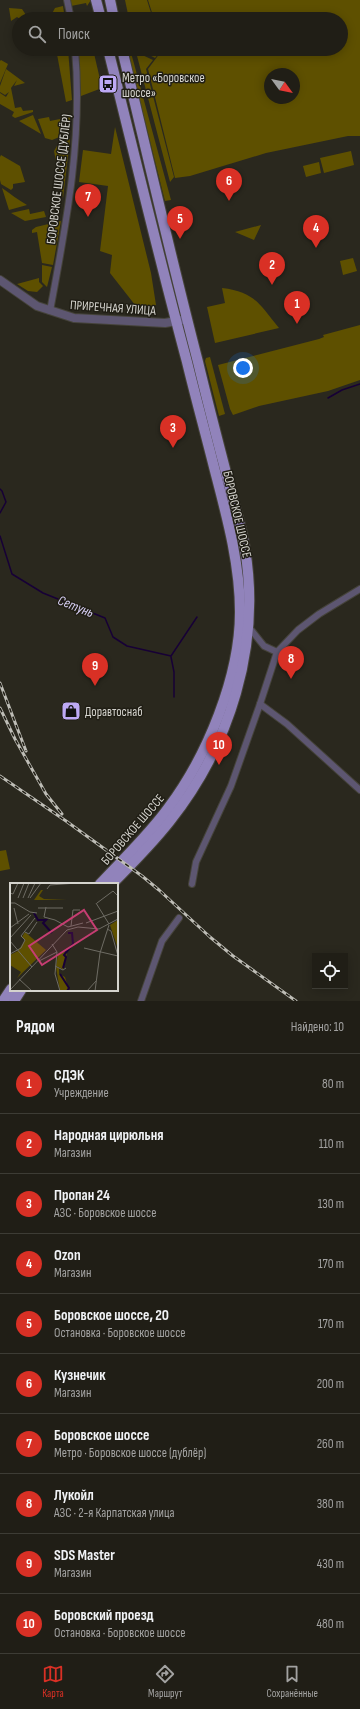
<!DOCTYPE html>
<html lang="ru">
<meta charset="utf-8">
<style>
body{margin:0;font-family:"Sofia Sans Condensed",sans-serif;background:#2d2b23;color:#f1f3f6}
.controls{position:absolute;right:12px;bottom:12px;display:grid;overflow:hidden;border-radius:0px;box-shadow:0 2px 10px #0003}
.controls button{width:36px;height:36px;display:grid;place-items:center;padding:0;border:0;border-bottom:1px solid #3d3c35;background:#201e16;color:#f1f3f6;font:20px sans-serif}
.compass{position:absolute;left:264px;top:68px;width:36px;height:36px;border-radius:50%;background:#201e16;box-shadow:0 2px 10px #0003;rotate:123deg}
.you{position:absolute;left:243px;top:368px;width:14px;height:14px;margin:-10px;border:3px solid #fff;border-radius:50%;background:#1a73e8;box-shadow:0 0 0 6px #1a73e833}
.badge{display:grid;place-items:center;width:26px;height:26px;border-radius:50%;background:#d93025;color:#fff;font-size:13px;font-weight:700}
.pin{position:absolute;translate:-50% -33px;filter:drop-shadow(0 1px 2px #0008)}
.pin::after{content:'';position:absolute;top:21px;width:14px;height:12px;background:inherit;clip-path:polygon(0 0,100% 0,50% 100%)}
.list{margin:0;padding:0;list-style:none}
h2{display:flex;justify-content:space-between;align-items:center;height:52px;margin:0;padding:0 16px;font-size:17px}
h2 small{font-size:13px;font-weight:400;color:#a2a2a1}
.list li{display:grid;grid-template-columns:26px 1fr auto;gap:12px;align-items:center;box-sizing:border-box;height:60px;padding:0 16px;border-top:1px solid #3d3c35}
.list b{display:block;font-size:15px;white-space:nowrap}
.list p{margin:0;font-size:13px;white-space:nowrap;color:#a2a2a1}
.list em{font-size:13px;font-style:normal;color:#a2a2a1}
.icon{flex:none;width:22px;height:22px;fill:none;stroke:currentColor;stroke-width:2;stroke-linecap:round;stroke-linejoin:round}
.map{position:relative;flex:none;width:360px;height:1001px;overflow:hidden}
.search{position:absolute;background:#201e16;box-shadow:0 2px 10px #0003;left:12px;right:12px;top:12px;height:44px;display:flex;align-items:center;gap:10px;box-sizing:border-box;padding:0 14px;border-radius:22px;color:#a2a2a1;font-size:15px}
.sheet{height:652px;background:#201e16}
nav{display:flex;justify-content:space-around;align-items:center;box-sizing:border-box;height:56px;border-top:1px solid #3d3c35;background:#201e16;font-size:11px;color:#a2a2a1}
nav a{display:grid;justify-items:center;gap:2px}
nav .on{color:#d93025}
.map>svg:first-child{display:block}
.green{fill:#5e5000;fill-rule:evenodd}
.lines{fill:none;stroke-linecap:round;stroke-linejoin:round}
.stream{stroke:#170036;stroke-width:1.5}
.minor-casing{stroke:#45433a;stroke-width:8}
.tertiary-casing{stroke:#45433a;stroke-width:10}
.primary-casing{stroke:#45433a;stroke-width:12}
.minor{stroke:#5d5671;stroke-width:6}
.tertiary{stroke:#5d5671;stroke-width:8}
.primary{stroke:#9183bb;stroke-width:10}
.rail-casing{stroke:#bebdb6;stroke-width:3}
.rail{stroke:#201e15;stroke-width:1.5;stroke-dasharray:4.5;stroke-linecap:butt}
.labels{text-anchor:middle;stroke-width:3;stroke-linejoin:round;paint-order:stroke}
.poi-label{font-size:13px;fill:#d4d3cd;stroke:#201e15;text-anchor:start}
.street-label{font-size:13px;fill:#d4d3cd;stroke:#201e15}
.water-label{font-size:14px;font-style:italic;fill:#d6cef3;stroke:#201e15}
.inset-river{fill:none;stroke:#170036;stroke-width:2}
.inset-road{fill:none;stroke:#6e6c64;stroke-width:1}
.view{fill:#c63d72;fill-opacity:0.15;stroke:#c63d72;stroke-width:2}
.inset-edge{fill:none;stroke:#d4d3cd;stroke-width:2}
</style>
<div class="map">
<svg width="360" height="1001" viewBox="0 0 360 1001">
<rect width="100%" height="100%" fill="#2a281e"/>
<g class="green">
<polygon points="70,0 91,0 87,6 86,3 71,6"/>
<polygon points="125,0 147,0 153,19 129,19"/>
<path d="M148 0H360V136H348L266 153 190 176 175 178 148 69 163 49H341V19H154ZM270 74H294V98H270Z"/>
<polygon points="63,6 65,19 49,19 55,8"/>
<polygon points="9,8 22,9 26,15 35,16 41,19 20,19 17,17 11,21"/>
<polygon points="56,49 68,49 72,100 66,102"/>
<polygon points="78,49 93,49 102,88 81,96"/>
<polygon points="127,49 130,49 171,200 165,201"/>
<polygon points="140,50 161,51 155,58"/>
<polygon points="136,52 153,60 146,69 174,177 170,182"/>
<polygon points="1,60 8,64 0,83 0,61"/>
<polygon points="6,69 25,83 14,86 17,80 11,88 15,108 21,107 23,111 33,110 33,112 15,118 12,116 14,112 0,104 0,93 6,97 9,92 5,95 0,92 0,86"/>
<polygon points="33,115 41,134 19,121"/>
<polygon points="61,116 70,116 70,131 62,132"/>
<polygon points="49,117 50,121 60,119 62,136 52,140 45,138 38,119"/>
<polygon points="115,127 151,273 156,305 139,310 110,273 112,255 100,251 108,186 79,182 83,150 111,154"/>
<polygon points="70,139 63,198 54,151 57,146"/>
<polygon points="351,151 354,165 324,173 320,158"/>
<polygon points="1,155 20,166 25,182 13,184 13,188 11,190 1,184 0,180 0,157"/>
<polygon points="319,162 321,173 306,177 303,166"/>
<path d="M2 188C11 194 18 200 27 205L9 210Z"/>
<polygon points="29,209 30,214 44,211 46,217 25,221 11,213"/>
<polygon points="61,221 53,265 42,263 37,232 32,233 32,230 36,227"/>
<polygon points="261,225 254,240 235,232"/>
<polygon points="353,258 357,271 343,275 340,261"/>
<polygon points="42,265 52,267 47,287 42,282"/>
<polygon points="39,278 39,282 43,286 37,292 28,291 17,284"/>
<path d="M222 288C255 292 259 304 279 328L215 343 207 307 225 303Z"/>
<polygon points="360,325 360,380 328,391 259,406 233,415 230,409 218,365 319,339 324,337 323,335"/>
<polygon points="210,357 225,414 219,416 205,361 206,358"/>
<polygon points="6,850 10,869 0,871 0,851"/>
</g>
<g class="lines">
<g class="stream">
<polyline points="328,398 342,390 360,384"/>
<polyline points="0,489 2,491 6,502 0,513"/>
<polyline points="0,536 12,574 43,593 105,618 113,637 127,646 171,656 197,617"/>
<polyline points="171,657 174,672 174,697"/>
</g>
<g class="minor-casing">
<g id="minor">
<polyline points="67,0 71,19"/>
<path d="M50 311C66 225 83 138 75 49"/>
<polyline points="248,626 264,646 277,652"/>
<polyline points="260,704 287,724 360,790"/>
<polyline points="192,884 196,862 231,786 260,704 277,652 298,630 319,614 360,589"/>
<polyline points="141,1001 162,941 179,918"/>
</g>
</g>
<g class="tertiary-casing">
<polyline id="tertiary" points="0,280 37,306 74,318 165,323 182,320"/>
</g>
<g class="primary-casing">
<g id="primary">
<polyline points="96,0 101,19"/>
<polyline points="110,0 114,19"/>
<path d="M100 884C123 859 149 835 169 807 207 756 240 677 240 612 240 564 227 517 215 471 206 435 196 399 187 362 159 258 134 153 108 49"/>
<path d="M112 884C132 864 152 844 170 821 230 745 261 646 245 549 242 528 235 508 230 488 219 446 208 404 198 362 171 258 147 153 122 49"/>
<polyline points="3,1001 11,989"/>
<polyline points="14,1001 21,990"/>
</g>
</g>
<use href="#minor" class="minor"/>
<use href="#tertiary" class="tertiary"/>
<use href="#primary" class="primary"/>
<g class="rail-casing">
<g id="rail">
<polyline points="0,683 26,751"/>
<polyline points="0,708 15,739 46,794 62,814"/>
<polyline points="0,776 66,821 142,876 159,890 210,937 233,956 296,1001"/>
</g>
</g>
<use href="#rail" class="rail"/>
</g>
<defs>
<g id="bus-square" transform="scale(1)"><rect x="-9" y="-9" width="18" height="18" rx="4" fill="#bda9f5" stroke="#201e15"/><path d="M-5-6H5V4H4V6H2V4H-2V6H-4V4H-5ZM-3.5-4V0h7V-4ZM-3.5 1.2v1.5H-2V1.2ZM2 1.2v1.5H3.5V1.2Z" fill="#111"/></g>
<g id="shop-square" transform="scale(1)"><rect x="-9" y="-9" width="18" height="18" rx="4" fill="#bda9f5" stroke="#201e15"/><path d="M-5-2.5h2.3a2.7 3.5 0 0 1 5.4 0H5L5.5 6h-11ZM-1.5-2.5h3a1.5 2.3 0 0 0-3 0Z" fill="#111"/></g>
</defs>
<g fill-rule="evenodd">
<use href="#bus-square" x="108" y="84"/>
<use href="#shop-square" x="71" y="711"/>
</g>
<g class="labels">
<g class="poi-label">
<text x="122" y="82">Метро «Боровское<tspan x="122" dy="15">шоссе»</tspan></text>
<text x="85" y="716">Доравтоснаб</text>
</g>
<g class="street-label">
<text transform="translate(58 179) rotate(-83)" y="5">БОРОВСКОЕ ШОССЕ (ДУБЛЁР)</text>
<text transform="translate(113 307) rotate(4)" y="5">ПРИРЕЧНАЯ УЛИЦА</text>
<text transform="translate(238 514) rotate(77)" y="5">БОРОВСКОЕ ШОССЕ</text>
<text transform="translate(132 829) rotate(-49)" y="5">БОРОВСКОЕ ШОССЕ</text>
</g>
<g class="water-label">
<text transform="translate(76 606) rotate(22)" y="5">Сетунь</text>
</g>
</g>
<g transform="translate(10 883)">
<rect width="108" height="108" fill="#2a281e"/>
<path d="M31 7H33L29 13 34 16 57 17H24ZM108 37V62L107 63 100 42ZM15 49 36 67 7 95 11 89 0 82V72L8 68 15 57 12 54ZM54 69 57 70 53 86 46 83 48 72ZM46 84 49 85V91L55 94 59 108H50Z" fill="#5e5000"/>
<path class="inset-river" d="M24 30 28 37H36L33 40 42 50M53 85 56 74 54 72 63 61 62 50H58M50 91 59 105 57 108"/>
<path class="inset-road" d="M37 6 40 2 67 0M0 10 3 11 8 0M8 15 14 0M13 15 19 0M18 15 25 0M20 15 31 0M0 20H5L20 29 27 30M86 20 99 41M87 20 103 8 108 13M36 24 34 34 45 37M4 25 8 41M28 25H53M45 37 58 44 73 40M76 40 108 28M61 43 63 27H70M0 45 19 31M97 46 101 48 108 73M15 49 19 51 27 39M0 55 21 32M0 58 22 84M42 61 47 69 45 91 50 108M74 65 108 73M0 71 11 65 15 57 11 53 25 35M29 78 47 69M45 83 53 87 56 85M9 96 22 108M0 107 57 47 68 44 89 46 108 36M77 108 86 98M85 108 90 70 99 42"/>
<path class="view" d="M74 27 87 47 32 82 19 63Z"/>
<rect width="108" height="108" class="inset-edge"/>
</g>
</svg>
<div class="controls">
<button><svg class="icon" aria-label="locate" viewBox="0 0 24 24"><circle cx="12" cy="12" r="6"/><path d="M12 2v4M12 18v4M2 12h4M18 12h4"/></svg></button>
</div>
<svg class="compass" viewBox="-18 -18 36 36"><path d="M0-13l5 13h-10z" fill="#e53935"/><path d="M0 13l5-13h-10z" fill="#a2a2a1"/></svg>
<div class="you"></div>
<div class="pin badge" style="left:297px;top:324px">1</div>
<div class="pin badge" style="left:272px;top:285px">2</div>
<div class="pin badge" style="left:173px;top:448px">3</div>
<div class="pin badge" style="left:316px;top:248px">4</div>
<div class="pin badge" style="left:180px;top:239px">5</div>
<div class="pin badge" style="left:229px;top:201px">6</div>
<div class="pin badge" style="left:88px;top:217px">7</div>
<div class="pin badge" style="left:291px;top:679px">8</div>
<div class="pin badge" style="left:95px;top:686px">9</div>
<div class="pin badge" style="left:219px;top:765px">10</div>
<div class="search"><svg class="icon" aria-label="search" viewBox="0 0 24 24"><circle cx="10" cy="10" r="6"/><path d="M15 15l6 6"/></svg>Поиск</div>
</div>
<section class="sheet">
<h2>Рядом<small>Найдено: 10</small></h2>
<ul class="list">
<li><span class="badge">1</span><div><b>СДЭК</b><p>Учреждение</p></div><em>80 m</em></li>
<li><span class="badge">2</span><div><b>Народная цирюльня</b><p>Магазин</p></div><em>110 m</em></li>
<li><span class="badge">3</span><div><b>Пропан 24</b><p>АЗС · Боровское шоссе</p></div><em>130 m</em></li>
<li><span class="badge">4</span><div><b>Ozon</b><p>Магазин</p></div><em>170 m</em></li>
<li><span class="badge">5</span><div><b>Боровское шоссе, 20</b><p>Остановка · Боровское шоссе</p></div><em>170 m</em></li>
<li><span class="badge">6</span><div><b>Кузнечик</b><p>Магазин</p></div><em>200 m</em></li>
<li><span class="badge">7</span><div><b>Боровское шоссе</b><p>Метро · Боровское шоссе (дублёр)</p></div><em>260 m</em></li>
<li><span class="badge">8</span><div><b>Лукойл</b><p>АЗС · 2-я Карпатская улица</p></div><em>380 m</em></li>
<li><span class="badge">9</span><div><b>SDS Master</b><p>Магазин</p></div><em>430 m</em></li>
<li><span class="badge">10</span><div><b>Боровский проезд</b><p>Остановка · Боровское шоссе</p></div><em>480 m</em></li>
</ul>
</section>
<nav>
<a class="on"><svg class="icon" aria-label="map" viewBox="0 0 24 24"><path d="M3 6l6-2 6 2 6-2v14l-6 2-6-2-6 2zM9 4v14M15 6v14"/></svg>Карта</a>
<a><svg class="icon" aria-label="directions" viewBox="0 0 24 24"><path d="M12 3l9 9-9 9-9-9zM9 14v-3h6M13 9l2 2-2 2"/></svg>Маршрут</a>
<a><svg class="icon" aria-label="saved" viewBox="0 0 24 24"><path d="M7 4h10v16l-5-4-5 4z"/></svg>Сохранённые</a>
</nav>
